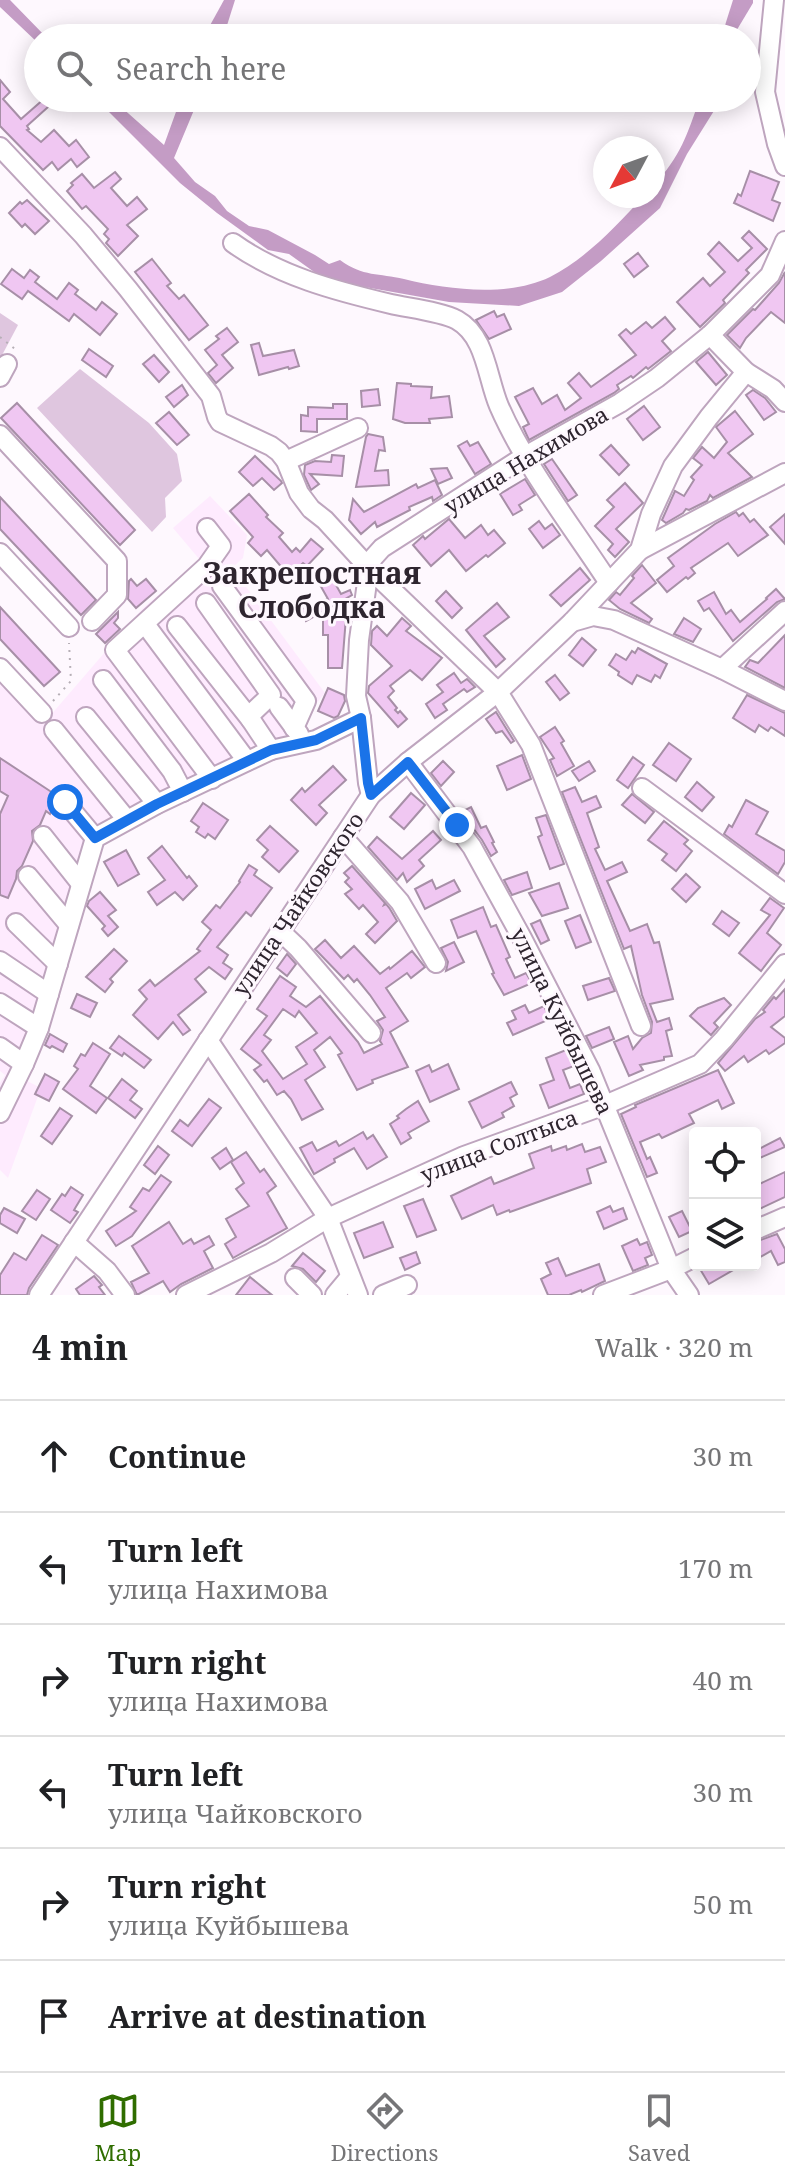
<!DOCTYPE html>
<meta charset="utf-8">
<style>
body{margin:0;font-family:"Noto Serif",serif;background:#f2f2f2;color:#202124}
.controls{position:absolute;right:24px;bottom:24px;display:grid;overflow:hidden;border-radius:8px;box-shadow:0 4px 20px #0003}
.controls button{width:72px;height:72px;display:grid;place-items:center;padding:0;border:0;border-bottom:2px solid #e0e0e0;background:#fff;color:#202124;font:40px sans-serif}
.compass{position:absolute;left:593px;top:136px;width:72px;height:72px;border-radius:50%;background:#fff;box-shadow:0 4px 20px #0003;rotate:229deg}
.stop{position:absolute;width:24px;height:24px;margin:-18px;border:6px solid #1a73e8;border-radius:50%;background:#fff}
.stop.end{background:#1a73e8;border-color:#fff;box-shadow:0 2px 8px #0008}
.list{margin:0;padding:0;list-style:none}
h2{display:flex;justify-content:space-between;align-items:center;height:104px;margin:0;padding:0 32px;font-size:34px}
h2 small{font-size:26px;font-weight:400;color:#757577}
.list li{display:grid;grid-template-columns:52px 1fr auto;gap:24px;align-items:center;box-sizing:border-box;height:112px;padding:0 32px;border-top:2px solid #e0e0e0}
.list b{display:block;font-size:30px;white-space:nowrap}
.list p{margin:0;font-size:26px;white-space:nowrap;color:#757577}
.list em{font-size:26px;font-style:normal;color:#757577}
.icon{flex:none;width:44px;height:44px;fill:none;stroke:currentColor;stroke-width:2;stroke-linecap:round;stroke-linejoin:round}
.map{position:relative;flex:none;width:785px;height:1295px;overflow:hidden}
.search{position:absolute;background:#fff;box-shadow:0 4px 20px #0003;left:24px;right:24px;top:24px;height:88px;display:flex;align-items:center;gap:20px;box-sizing:border-box;padding:0 28px;border-radius:44px;color:#757577;font-size:30px}
.sheet{height:776px;background:#fff}
nav{display:flex;justify-content:space-around;align-items:center;box-sizing:border-box;height:112px;border-top:2px solid #e0e0e0;background:#fff;font-size:22px;color:#757577}
nav a{display:grid;justify-items:center;gap:4px}
nav .on{color:#2f6d00}
.map>svg:first-child{display:block}
.built{fill:#feebfe}
.green{fill:#dfc6df}
.water{fill:#c49cc5}
.building{fill:#f0c7f2;stroke:#a78fa7;stroke-width:2;fill-rule:evenodd}
.lines{fill:none;stroke-linecap:round;stroke-linejoin:round}
.minor-casing{stroke:#bea5be;stroke-width:22}
.path{stroke:#b6afb6;stroke-width:2;stroke-dasharray:2 6;stroke-linecap:butt}
.minor{stroke:#fff;stroke-width:18}
.route{stroke:#1a73e8;stroke-width:10}
.labels{text-anchor:middle;stroke-width:6;stroke-linejoin:round;paint-order:stroke}
.street-label{font-size:22px;fill:#2e252f;stroke:#fef8fe}
.district-label{font-size:30px;font-weight:bold;fill:#2e252f;stroke:#fef8fe}
</style>
<div class="map">
<svg width="785" height="1295" viewBox="0 0 785 1295">
<rect width="100%" height="100%" fill="#fef8fe"/>
<polygon class="built" points="210,496 247,535 243,558 232,568 325,693 291,734 89,835 17,1076 41,1088 8,1178 0,1170 0,1083 5,1075 0,1071 0,679 43,724 143,608 200,560 173,528"/>
<g class="green">
<polygon points="0,313 18,325 0,359"/>
<polygon points="80,369 149,423 177,454 182,481 165,498 166,517 152,532 37,408"/>
</g>
<g class="water">
<polygon points="0,0 10,0 47,38 38,38 38,43 0,7"/>
<polygon points="224,0 235,0 223,38 203,38"/>
<polygon points="733,0 753,0 753,3 732,38 721,38"/>
<path d="M95 98H111L164 145 181 98H199L174 158 195 182 215 196 227 211 249 226 268 230 315 255 329 264 340 260C363 277 379 273 404 279 448 290 509 297 550 277 586 259 617 225 644 196H653V186C681 156 687 135 700 98H722L687 154 660 208 601 261 562 292 519 306 449 302 348 284 317 274 289 254 268 250 217 213 180 183Z"/>
</g>
<g class="building">
<polygon points="0,80 10,92 3,99 21,119 45,98 58,98 27,126 29,129 27,130 41,142 54,130 69,146 76,140 89,157 77,167 71,159 58,170 52,162 43,170 0,126"/>
<polygon points="750,171 779,182 772,200 780,203 773,221 734,203 738,194 741,196"/>
<polygon points="115,172 121,179 111,188 127,206 137,197 147,209 127,225 138,236 118,256 106,243 109,239 104,234 108,229 86,206 82,209 67,191 73,185 71,183 82,174 94,188"/>
<polygon points="27,200 49,221 35,234 25,224 22,227 9,213 20,202 22,204"/>
<polygon points="749,231 767,249 746,270 749,273 723,300 725,303 700,327 677,302 703,278 710,286 725,272 708,254 719,242 738,261 752,248 742,238"/>
<polygon points="638,253 648,266 634,277 624,264"/>
<polygon points="152,259 171,283 167,286 179,299 184,295 208,325 189,340 135,272"/>
<polygon points="12,269 24,278 30,270 39,277 35,282 57,299 69,283 78,290 75,294 96,310 102,302 117,314 100,335 74,314 69,321 28,291 22,299 1,284"/>
<polygon points="785,272 785,323 771,312 746,338 740,348 727,335 753,309 755,310 779,283"/>
<polygon points="494,311 497,317 504,314 511,329 489,339 476,320"/>
<polygon points="665,317 675,329 662,341 671,351 648,369 646,367 633,378 631,376 617,385 619,389 614,393 529,440 523,427 529,424 515,397 533,388 542,404 557,395 565,410 581,398 568,383 579,373 591,387 636,355 619,335 626,329 631,334 646,322 652,328"/>
<polygon points="227,328 238,342 222,355 233,368 216,383 208,373 217,365 205,350 219,339 216,336"/>
<polygon points="259,343 263,356 294,350 299,366 289,369 288,367 259,375 251,345"/>
<polygon points="89,349 113,366 106,377 82,360"/>
<polygon points="708,352 727,375 716,385 696,362"/>
<polygon points="154,355 169,372 159,382 143,364"/>
<polygon points="397,383 411,384 411,386 432,387 431,398 449,396 452,417 429,419 430,423 405,423 393,419"/>
<polygon points="182,385 188,395 174,407 166,397"/>
<polygon points="378,389 380,405 362,407 361,391"/>
<polygon points="753,390 765,398 776,412 764,420 746,395"/>
<polygon points="17,403 135,530 120,545 1,418"/>
<polygon points="333,404 347,404 347,419 317,419 317,432 301,431 301,415 308,416 308,407 333,408"/>
<polygon points="644,406 660,427 643,440 627,419"/>
<polygon points="735,411 753,434 728,453 752,477 713,498 710,495 707,501 689,510 686,509 683,513 666,523 662,520 675,491 684,496 694,480 691,477 702,465 693,458 702,447 714,458 727,442 716,427"/>
<polygon points="169,412 189,435 177,445 156,423"/>
<polygon points="368,434 383,437 385,451 379,450 375,471 388,470 389,485 356,487 366,437"/>
<polygon points="467,441 470,446 478,442 491,464 475,474 458,446"/>
<polygon points="611,445 629,465 619,475 600,455"/>
<polygon points="332,455 344,456 342,476 310,474 319,484 311,490 304,475 305,465 315,461 331,462"/>
<polygon points="255,456 281,481 282,483 274,490 262,478 253,486 239,472"/>
<polygon points="552,459 577,495 568,501 544,464"/>
<polygon points="447,468 452,478 438,484 431,469"/>
<polygon points="525,479 535,495 519,505 522,510 513,515 500,494"/>
<polygon points="435,480 442,495 433,501 432,497 409,507 410,510 377,527 375,522 361,534 349,520 353,499 364,512 416,484 418,488"/>
<polygon points="625,483 643,503 616,529 629,542 615,557 608,550 613,544 595,526 614,507 607,500"/>
<polygon points="249,494 268,515 266,517 283,533 279,537 292,552 296,548 300,552 311,539 323,549 307,566 303,563 289,576 267,550 261,556 248,543 253,537 230,511"/>
<polygon points="0,497 96,600 81,615 0,529"/>
<polygon points="736,512 739,516 743,513 750,522 754,519 768,535 738,556 728,543 691,568 695,573 688,579 686,577 667,592 657,580 674,566 668,558 715,524"/>
<polygon points="785,514 785,544 770,527"/>
<polygon points="449,519 465,538 481,525 488,535 494,530 505,543 488,557 486,555 466,571 449,550 431,566 413,545 423,536 425,539"/>
<polygon points="539,521 545,529 552,524 560,535 543,548 529,529"/>
<polygon points="642,565 656,583 631,603 652,619 649,623 620,609 609,600 616,592 620,595 634,578 632,576"/>
<polygon points="580,568 590,580 561,606 550,595"/>
<polygon points="331,576 341,594 350,590 352,595 306,621 301,609 328,599 319,583"/>
<polygon points="131,579 137,586 146,579 156,591 136,608 128,599 129,581"/>
<polygon points="776,589 785,599 777,602 733,641 709,608 704,611 698,601 714,592 726,614 731,610 740,622 767,599 766,598"/>
<polygon points="446,591 462,608 452,618 436,601"/>
<polygon points="497,603 509,617 484,636 505,659 496,667 466,630"/>
<polygon points="0,607 60,672 44,686 0,639"/>
<polygon points="118,612 118,618 114,623 120,629 105,643 96,634"/>
<polygon points="323,617 346,617 342,668 328,668 328,635 323,635"/>
<polygon points="402,618 411,626 406,631 442,658 422,680 410,670 390,686 394,691 388,697 397,708 395,710 398,713 400,711 407,719 398,727 368,693 369,686 392,666 371,645 372,631 377,626 387,636"/>
<polygon points="684,618 701,629 693,642 674,634"/>
<polygon points="785,635 785,688 745,667 750,660 758,663"/>
<polygon points="582,638 596,650 583,666 569,655"/>
<polygon points="638,648 667,664 660,678 655,675 651,682 637,675 632,684 618,675 619,672 609,665 616,654 626,660 632,651 635,653"/>
<polygon points="454,673 461,683 467,679 475,687 467,692 464,689 443,704 447,710 435,718 426,704 443,692 437,685"/>
<polygon points="555,675 569,693 560,700 546,682"/>
<polygon points="328,688 344,695 345,701 338,716 334,718 318,711"/>
<polygon points="747,695 785,713 785,736 771,727 768,731 759,725 755,732 733,718"/>
<polygon points="496,712 514,741 511,743 502,731 496,733 486,719"/>
<polygon points="555,727 564,741 561,743 574,766 557,776 550,760 554,758 540,737"/>
<polygon points="669,743 691,759 676,781 653,765"/>
<polygon points="522,755 531,779 507,790 497,766"/>
<polygon points="633,757 644,765 628,788 617,780"/>
<polygon points="0,758 56,795 54,799 54,807 50,814 46,811 40,825 32,831 33,841 22,866 17,871 16,879 8,898 0,895 0,814 8,796 0,791"/>
<polygon points="443,761 454,772 441,786 431,773"/>
<polygon points="589,761 595,771 579,781 572,771"/>
<polygon points="333,766 346,780 319,805 327,813 316,825 291,800 302,788 305,792"/>
<polygon points="697,782 714,797 702,811 685,797"/>
<polygon points="575,787 582,802 596,796 601,807 587,813 599,847 595,849 605,870 622,862 627,872 607,881 630,931 647,924 654,943 659,942 673,999 650,1004 657,1022 669,1018 672,1029 666,1031 672,1056 664,1057 664,1060 640,1065 643,1070 629,1076 614,1042 628,1036 633,1049 642,1038 651,1033 652,1022 642,995 631,946 624,949 562,792"/>
<polygon points="411,793 425,805 404,829 390,817"/>
<polygon points="632,794 654,812 645,823 622,805"/>
<polygon points="746,800 768,812 756,834 785,851 785,862 778,874 724,834 729,825 732,827"/>
<polygon points="203,803 228,820 215,839 208,834 205,838 196,832 199,827 191,821"/>
<polygon points="471,807 481,828 486,826 494,842 492,843 497,852 491,856 482,840 461,812"/>
<polygon points="546,815 564,864 550,869 538,837 542,835 536,818"/>
<polygon points="664,821 688,840 684,844 692,851 676,871 662,860 667,854 648,840"/>
<polygon points="270,826 298,851 279,872 262,857 268,850 257,840"/>
<polygon points="433,831 441,840 419,860 424,866 407,882 403,873 397,880 368,847 377,837 402,859"/>
<polygon points="162,846 187,878 189,876 197,886 183,900 175,892 157,905 148,892 165,880 148,858"/>
<polygon points="126,850 139,874 118,886 104,862"/>
<polygon points="249,865 257,870 254,875 272,888 251,916 246,912 217,947 228,955 223,963 232,969 225,979 209,967 195,979 206,992 178,1015 190,1030 183,1035 173,1022 158,1039 133,1015 147,999 139,990 150,980 155,986 200,951 197,949 211,930 202,922 216,905 220,908 240,882 239,881"/>
<polygon points="352,866 385,903 384,905 386,904 390,909 397,921 375,943 366,934 378,922 363,905 359,909 345,894 352,889 345,882 349,878 344,873"/>
<polygon points="527,872 532,888 512,895 504,880"/>
<polygon points="686,874 700,887 686,902 672,889"/>
<polygon points="432,880 436,889 454,880 460,891 425,909 415,889"/>
<polygon points="559,883 568,908 542,916 529,893"/>
<polygon points="100,892 116,910 108,916 118,927 108,936 102,929 105,926 87,906 89,901"/>
<polygon points="770,898 784,908 767,933 781,945 761,971 739,953 770,915 761,910"/>
<polygon points="483,907 491,927 496,925 510,957 506,959 515,978 526,973 532,983 504,995 492,974 494,973 476,931 458,938 451,920"/>
<polygon points="722,911 739,923 729,936 713,924"/>
<polygon points="580,915 591,942 576,948 565,921"/>
<polygon points="540,920 549,940 541,944 531,924"/>
<path d="M325 940 341 958 354 946 380 974 389 967 390 969 412 951 425 967 411 978 407 973 386 988 408 1021 390 1032 408 1067 372 1080 373 1083 357 1090 338 1055 342 1053 330 1037 314 1050 325 1067 305 1080 323 1109 302 1120 291 1099 284 1091 277 1095 267 1080 264 1082 254 1070 261 1065 241 1049 267 1016 257 1009 280 976 296 987 290 996 306 1007 320 996 358 1042 364 1053 382 1044 380 1041 383 1030 377 1021 385 1017 370 995 357 979 354 982 348 975 344 979 315 949ZM283 1009 295 1017 299 1011 317 1033 296 1047 307 1064 283 1079 262 1051 271 1040 264 1035Z"/>
<polygon points="454,942 464,962 446,971 448,962 441,948"/>
<polygon points="114,949 127,961 110,979 113,982 105,992 86,977"/>
<polygon points="287,954 296,964 287,976 277,968"/>
<polygon points="609,978 615,991 588,1000 583,986"/>
<polygon points="785,989 785,1016 771,1027 785,1038 785,1043 769,1054 766,1050 748,1062 744,1056 725,1071 718,1063 755,1019 765,1012 763,1010 773,998 774,997 776,999"/>
<polygon points="77,994 97,1003 90,1017 71,1008"/>
<polygon points="724,998 731,1005 714,1023 718,1027 711,1035 690,1016 698,1008"/>
<polygon points="525,1005 529,1013 544,1006 550,1019 513,1035 507,1023 516,1019 512,1011"/>
<polygon points="609,1027 614,1039 592,1048 586,1036"/>
<polygon points="50,1034 67,1044 63,1052 52,1046 50,1048 45,1045"/>
<polygon points="119,1036 151,1060 144,1068 124,1053 122,1056 110,1048"/>
<polygon points="93,1043 110,1054 90,1086 107,1098 96,1113 63,1089 78,1069 74,1066 81,1054 85,1056"/>
<polygon points="566,1050 574,1066 563,1070 570,1088 580,1084 584,1094 549,1108 540,1085 554,1080 546,1058"/>
<polygon points="448,1064 459,1089 430,1102 416,1071 429,1065 432,1072"/>
<polygon points="718,1070 734,1103 722,1109 718,1100 689,1114 694,1123 662,1138 659,1134 640,1142 647,1159 650,1157 657,1173 647,1177 621,1114 636,1107 635,1105"/>
<polygon points="45,1074 59,1082 49,1101 35,1094"/>
<polygon points="122,1079 137,1091 130,1100 142,1109 135,1118 108,1098"/>
<polygon points="511,1082 517,1094 510,1098 514,1106 502,1113 504,1117 482,1128 469,1102"/>
<polygon points="209,1099 221,1108 192,1146 172,1131 180,1120 188,1126"/>
<polygon points="418,1101 429,1121 408,1133 411,1138 401,1144 390,1124 399,1118 397,1116 406,1109"/>
<polygon points="60,1108 72,1116 52,1144 41,1136"/>
<polygon points="363,1132 367,1139 373,1135 387,1157 367,1169 354,1148 334,1159 335,1162 314,1174 300,1148 312,1142 317,1151 336,1141 339,1146"/>
<polygon points="780,1138 785,1147 755,1160 755,1151"/>
<polygon points="582,1144 585,1152 600,1147 606,1162 587,1169 591,1183 510,1212 509,1210 497,1215 493,1205 462,1219 451,1196 491,1177 494,1184 534,1168 529,1154 551,1146 552,1151 566,1146 567,1150"/>
<polygon points="158,1146 169,1155 155,1174 144,1165"/>
<polygon points="226,1148 233,1160 220,1169 212,1158"/>
<polygon points="246,1152 260,1172 264,1169 276,1186 267,1193 287,1228 233,1258 225,1244 236,1237 226,1219 249,1206 236,1189 244,1183 231,1162"/>
<polygon points="785,1172 785,1197 755,1211 755,1186"/>
<polygon points="161,1175 171,1182 132,1236 116,1246 106,1231 136,1211 130,1207 143,1188 149,1191"/>
<polygon points="71,1187 83,1195 74,1210 78,1212 70,1223 51,1210 62,1194 65,1196"/>
<polygon points="37,1190 50,1199 36,1220 22,1211"/>
<polygon points="423,1199 436,1230 417,1237 404,1206"/>
<polygon points="610,1206 613,1212 623,1208 627,1219 604,1229 597,1212"/>
<polygon points="4,1208 25,1219 17,1233 0,1223 0,1215"/>
<polygon points="682,1211 692,1231 679,1237 669,1217"/>
<polygon points="169,1222 183,1244 191,1239 194,1244 209,1236 214,1245 204,1251 213,1268 181,1284 170,1292 163,1281 137,1295 131,1282 149,1273 132,1246"/>
<polygon points="383,1222 393,1247 364,1258 354,1233"/>
<polygon points="777,1234 785,1249 785,1262 778,1265 771,1251 755,1260 755,1242"/>
<polygon points="42,1235 58,1245 29,1288 27,1295 0,1295 0,1275 14,1253 26,1260"/>
<polygon points="637,1239 640,1245 647,1242 652,1255 645,1258 648,1265 633,1271 622,1246"/>
<polygon points="416,1252 420,1263 405,1270 400,1258"/>
<polygon points="303,1253 325,1271 316,1282 303,1269 292,1266"/>
<polygon points="558,1258 566,1276 599,1264 605,1281 582,1292 581,1290 569,1295 548,1295 541,1279 551,1274 546,1263"/>
<polygon points="707,1265 742,1265 709,1284 700,1269"/>
<polygon points="94,1276 102,1285 99,1287 105,1295 80,1295 76,1289"/>
<polygon points="250,1277 272,1295 236,1295"/>
</g>
<g class="lines">
<g class="minor-casing">
<g id="minor">
<polyline points="774,0 765,92 777,144 785,166"/>
<polyline points="0,147 83,235 128,289 211,396 217,417 220,422 271,446 279,452 286,461 299,493 311,509 325,520 369,568 498,692 531,745 641,1026"/>
<path d="M233 243C279 276 336 291 391 304 409 308 443 312 457 320 486 336 487 378 499 406 526 468 572 526 609 583"/>
<polyline points="746,372 773,389 785,402"/>
<polyline points="0,377 7,364"/>
<polyline points="0,435 117,561 117,595 92,621"/>
<polyline points="286,461 358,428"/>
<polyline points="207,528 221,546 207,566 115,650 212,779"/>
<polyline points="640,550 785,473"/>
<polyline points="0,553 69,627"/>
<polyline points="222,586 306,701 294,728"/>
<polyline points="206,603 271,695 252,713 251,720 271,750"/>
<polyline points="572,622 593,616 614,620 722,669 785,701"/>
<polyline points="145,624 247,761"/>
<polyline points="177,626 251,720"/>
<polyline points="0,668 42,713"/>
<polyline points="722,669 785,611"/>
<polyline points="103,680 172,771 183,792"/>
<polyline points="279,707 299,734"/>
<polyline points="86,717 157,804"/>
<polyline points="54,730 127,820"/>
<polyline points="408,762 472,847 522,938 590,1070 671,1269 689,1295"/>
<polyline points="642,788 785,894"/>
<polyline points="371,795 368,783 361,718 356,696 359,640 369,568 373,558 382,548 525,456 620,403 657,378 710,335 770,275 785,241"/>
<polyline points="65,802 95,838"/>
<polyline points="43,836 81,884"/>
<polyline points="343,837 400,902 436,963"/>
<polyline points="28,876 69,925"/>
<polyline points="16,923 58,964"/>
<polyline points="280,931 298,948 371,1033"/>
<polyline points="0,961 49,994"/>
<polyline points="0,1003 39,1028"/>
<polyline points="208,1040 328,1218 358,1295"/>
<polyline points="0,1047 24,1064"/>
<polyline points="0,1113 24,1064 39,1028 95,838 157,804 271,750 316,740 361,718"/>
<polyline points="755,1230 785,1217"/>
<polyline points="74,1242 107,1271 125,1295"/>
<polyline points="295,1278 312,1295"/>
<polyline points="39,1295 371,795 408,762 498,692 572,622 640,550 651,514 673,466 709,417 746,372 710,335"/>
<polyline points="186,1295 271,1253 328,1218 464,1156 605,1105 700,1064 724,1039 785,964"/>
<polyline points="335,1295 350,1277"/>
<polyline points="383,1295 407,1285"/>
<polyline points="603,1295 671,1269 695,1257"/>
</g>
</g>
<g class="path">
<polyline points="0,337 15,349"/>
<polyline points="53,701 71,681 69,643"/>
</g>
<use href="#minor" class="minor"/>
</g>
<g class="lines">
<polyline class="route" points="65,802 95,838 157,804 271,750 316,740 361,718 368,783 371,795 408,762 457,825"/>
</g>
<g class="labels">
<g class="street-label">
<text transform="translate(526 460) rotate(-31)" y="8">улица Нахимова</text>
<text transform="translate(298 904) rotate(-56)" y="8">улица Чайковского</text>
<text transform="translate(562 1021) rotate(64)" y="8">улица Куйбышева</text>
<text transform="translate(499 1146) rotate(-21)" y="8">улица Солтыса</text>
</g>
<g class="district-label">
<text x="312" y="584">Закрепостная<tspan x="312" dy="34">Слободка</tspan></text>
</g>
</g>
</svg>
<div class="controls">
<button><svg class="icon" aria-label="locate" viewBox="0 0 24 24"><circle cx="12" cy="12" r="6"/><path d="M12 2v4M12 18v4M2 12h4M18 12h4"/></svg></button>
<button><svg class="icon" aria-label="layers" viewBox="0 0 24 24"><path d="M12 4l9 5-9 5-9-5zM3 14l9 5 9-5"/></svg></button>
</div>
<svg class="compass" viewBox="-18 -18 36 36"><path d="M0-13l5 13h-10z" fill="#e53935"/><path d="M0 13l5-13h-10z" fill="#757577"/></svg>
<div class="stop" style="left:65px;top:802px"></div>
<div class="stop end" style="left:457px;top:825px"></div>
<div class="search"><svg class="icon" aria-label="search" viewBox="0 0 24 24"><circle cx="10" cy="10" r="6"/><path d="M15 15l6 6"/></svg>Search here</div>
</div>
<section class="sheet">
<h2>4 min<small>Walk · 320 m</small></h2>
<ul class="list">
<li><svg class="icon" aria-label="ahead" viewBox="0 0 24 24"><path d="M12 20V5M6 11l6-6 6 6"/></svg><div><b>Continue</b></div><em>30 m</em></li>
<li><svg class="icon" aria-label="left" viewBox="0 0 24 24"><path d="M17 20v-9H6M10 6l-5 5 5 5"/></svg><div><b>Turn left</b><p>улица Нахимова</p></div><em>170 m</em></li>
<li><svg class="icon" aria-label="right" viewBox="0 0 24 24"><path d="M7 20v-9h11M14 6l5 5-5 5"/></svg><div><b>Turn right</b><p>улица Нахимова</p></div><em>40 m</em></li>
<li><svg class="icon" aria-label="left" viewBox="0 0 24 24"><path d="M17 20v-9H6M10 6l-5 5 5 5"/></svg><div><b>Turn left</b><p>улица Чайковского</p></div><em>30 m</em></li>
<li><svg class="icon" aria-label="right" viewBox="0 0 24 24"><path d="M7 20v-9h11M14 6l5 5-5 5"/></svg><div><b>Turn right</b><p>улица Куйбышева</p></div><em>50 m</em></li>
<li><svg class="icon" aria-label="arrive" viewBox="0 0 24 24"><path d="M6 21V4h12l-3 4 3 4H6"/></svg><div><b>Arrive at destination</b></div></li>
</ul>
</section>
<nav>
<a class="on"><svg class="icon" aria-label="map" viewBox="0 0 24 24"><path d="M3 6l6-2 6 2 6-2v14l-6 2-6-2-6 2zM9 4v14M15 6v14"/></svg>Map</a>
<a><svg class="icon" aria-label="directions" viewBox="0 0 24 24"><path d="M12 3l9 9-9 9-9-9zM9 14v-3h6M13 9l2 2-2 2"/></svg>Directions</a>
<a><svg class="icon" aria-label="saved" viewBox="0 0 24 24"><path d="M7 4h10v16l-5-4-5 4z"/></svg>Saved</a>
</nav>
